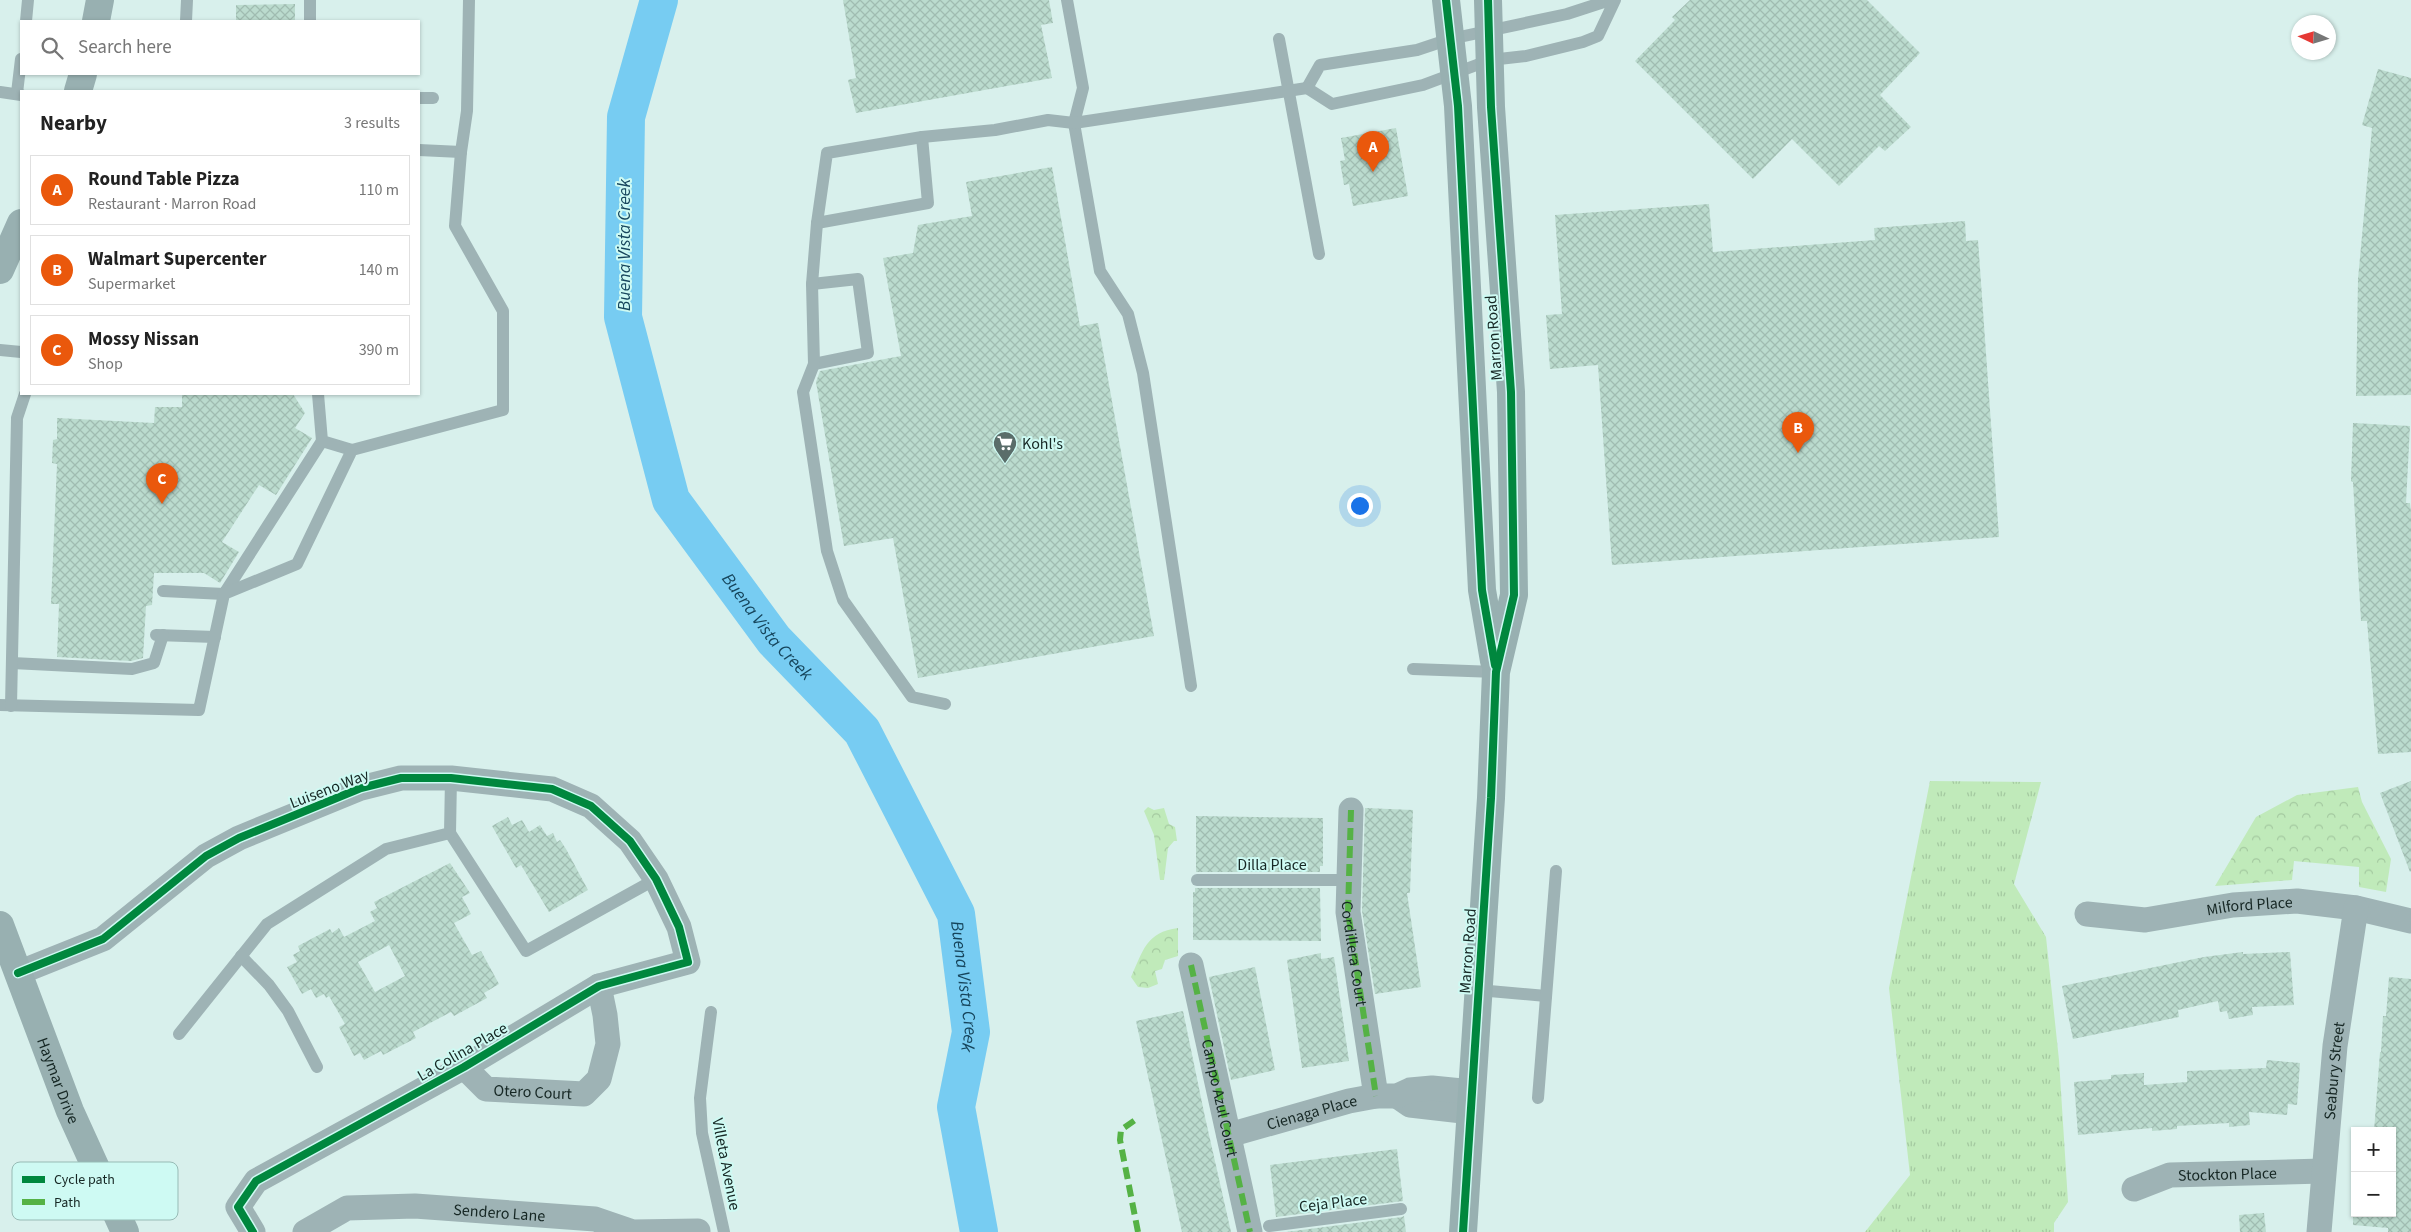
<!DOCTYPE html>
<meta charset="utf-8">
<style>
body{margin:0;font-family:"Source Sans 3",sans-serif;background:#f2f2f2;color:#222}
.controls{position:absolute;right:15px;bottom:15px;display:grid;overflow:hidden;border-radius:0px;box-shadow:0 1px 4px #0004}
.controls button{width:45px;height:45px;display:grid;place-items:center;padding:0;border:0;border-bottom:1px solid #e0e0e0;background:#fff;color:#222;font:25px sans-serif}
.compass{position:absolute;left:2291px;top:15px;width:45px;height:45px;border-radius:50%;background:#fff;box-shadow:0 1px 4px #0004;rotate:274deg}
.you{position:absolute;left:1359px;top:505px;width:18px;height:18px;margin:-12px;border:4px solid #fff;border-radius:50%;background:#1a73e8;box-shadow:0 0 0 8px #1a73e833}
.badge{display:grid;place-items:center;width:32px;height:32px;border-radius:50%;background:#ea580c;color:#fff;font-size:16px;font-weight:700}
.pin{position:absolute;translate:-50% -41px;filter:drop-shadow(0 1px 2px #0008)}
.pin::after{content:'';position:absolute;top:26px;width:18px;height:15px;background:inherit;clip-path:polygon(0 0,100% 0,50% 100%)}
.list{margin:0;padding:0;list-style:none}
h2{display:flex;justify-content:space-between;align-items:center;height:65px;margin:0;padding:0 20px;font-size:21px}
h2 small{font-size:16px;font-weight:400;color:#767676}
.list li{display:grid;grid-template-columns:32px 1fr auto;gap:15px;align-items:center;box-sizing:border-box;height:70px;margin:0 10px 10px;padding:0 10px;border:1px solid #e0e0e0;border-radius:0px}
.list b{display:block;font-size:19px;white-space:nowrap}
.list p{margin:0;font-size:16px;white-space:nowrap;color:#767676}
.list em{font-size:16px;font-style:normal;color:#767676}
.icon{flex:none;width:28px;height:28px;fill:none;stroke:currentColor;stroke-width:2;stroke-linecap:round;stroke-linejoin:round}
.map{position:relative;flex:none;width:2411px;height:1232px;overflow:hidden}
.search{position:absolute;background:#fff;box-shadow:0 1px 4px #0004;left:20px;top:20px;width:400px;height:55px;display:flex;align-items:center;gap:12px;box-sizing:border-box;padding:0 18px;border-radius:0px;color:#767676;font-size:19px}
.panel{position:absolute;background:#fff;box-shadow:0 1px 4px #0004;left:20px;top:90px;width:400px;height:305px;border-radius:0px}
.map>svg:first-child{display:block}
.grass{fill:url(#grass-tufts)}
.park{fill:url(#park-crowns)}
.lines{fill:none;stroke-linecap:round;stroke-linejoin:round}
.river{stroke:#77ccf2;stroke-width:38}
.building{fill:url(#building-cross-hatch);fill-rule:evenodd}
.lane{stroke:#9eb3b5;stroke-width:12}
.street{stroke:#9eb3b5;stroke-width:25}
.secondary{stroke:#98b0b1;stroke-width:28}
.quiet{stroke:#55b245;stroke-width:6;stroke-dasharray:12 6;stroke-linecap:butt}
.cycleway-casing{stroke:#cefaf3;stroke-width:11}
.cycleway{stroke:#00873e;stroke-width:8}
.labels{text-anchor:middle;stroke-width:4;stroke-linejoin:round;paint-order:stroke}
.street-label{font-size:16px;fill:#162724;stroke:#cefaf3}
.poi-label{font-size:16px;fill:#162724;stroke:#cefaf3;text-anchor:start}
.water-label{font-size:18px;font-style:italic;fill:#16455c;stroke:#cefaf3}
.key{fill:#cefaf3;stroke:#97bbb5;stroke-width:1}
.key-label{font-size:14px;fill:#162724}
</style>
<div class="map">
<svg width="2411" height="1232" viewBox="0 0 2411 1232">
<defs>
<pattern id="grass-tufts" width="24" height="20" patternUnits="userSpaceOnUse" patternTransform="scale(1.25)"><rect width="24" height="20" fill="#c0eaba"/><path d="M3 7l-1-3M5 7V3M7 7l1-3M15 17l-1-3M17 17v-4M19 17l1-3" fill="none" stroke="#a4c9a0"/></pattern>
<pattern id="park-crowns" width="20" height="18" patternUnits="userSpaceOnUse" patternTransform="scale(1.25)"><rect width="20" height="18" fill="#c0eaba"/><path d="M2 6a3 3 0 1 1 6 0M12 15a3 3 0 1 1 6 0" fill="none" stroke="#a4c9a0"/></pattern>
<pattern id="building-cross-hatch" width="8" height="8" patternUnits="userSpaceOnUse" patternTransform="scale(1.25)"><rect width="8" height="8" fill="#bbdbce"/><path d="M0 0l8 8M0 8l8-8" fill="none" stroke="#a0bcb1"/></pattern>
</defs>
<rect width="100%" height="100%" fill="#d8f0ec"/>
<polygon class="grass" points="1930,781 2041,782 2014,884 2046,937 2059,1060 2068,1202 2054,1223 2054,1232 1865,1232 1910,1175 1889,988"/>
<g class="park">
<polygon points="2358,787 2362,802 2391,859 2386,892 2359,887 2359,867 2294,861 2292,880 2215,886 2256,817 2297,795"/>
<polygon points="1148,807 1154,810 1164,808 1169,824 1175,827 1177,841 1174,841 1168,848 1164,880 1160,880 1154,835 1144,811"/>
<path d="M1178 928V956L1165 960 1162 969 1155 971 1158 984 1148 988 1138 987 1131 977C1143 951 1146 932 1178 928Z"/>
</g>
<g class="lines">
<path class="river" id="s1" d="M659 0 626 117 623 317 671 500 774 640 862 731 956 914 971 1032 956 1107 979 1232"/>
</g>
<g class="building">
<polygon points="843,0 1049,0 1053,23 1041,25 1052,78 856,113 848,80 856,78"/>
<polygon points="1690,0 1867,0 1920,53 1880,95 1911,127 1885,151 1879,146 1839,186 1792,139 1753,179 1635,61 1675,20 1672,17"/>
<polygon points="295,4 295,21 236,21 236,5"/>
<polygon points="2378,69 2411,78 2411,395 2356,396 2358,279 2372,128 2362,125"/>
<polygon points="1396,128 1408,196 1353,206 1349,184 1344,185 1340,161 1345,160 1341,138"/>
<polygon points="1052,167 1080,326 1098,323 1154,636 918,678 893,538 844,546 816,382 820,371 901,356 883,258 913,253 918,225 972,216 966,182"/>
<polygon points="1709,204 1713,252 1875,240 1874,228 1965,221 1966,241 1978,240 1999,537 1612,565 1598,365 1550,369 1546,315 1562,314 1555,215"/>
<polygon points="182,394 293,394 305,413 295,428 312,438 276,495 259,485 222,542 239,552 220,583 204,573 154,573 152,605 146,606 143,658 131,661 57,657 59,604 51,604 57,464 52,463 53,440 57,439 57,418 154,423 155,407 182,407"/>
<polygon points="2353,423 2410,426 2406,503 2410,503 2411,512 2411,752 2378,754 2367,621 2361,621 2353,482 2351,481"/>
<polygon points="2411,781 2411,871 2410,872 2380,793"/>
<polygon points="1365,808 1413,810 1410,893 1407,893 1421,987 1375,994 1362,911"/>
<polygon points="1196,816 1323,818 1323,866 1320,866 1320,872 1196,872"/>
<polygon points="508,817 512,825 522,820 529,832 540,825 547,836 553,833 557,842 560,840 566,849 588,890 549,912 521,865 516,868 492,826"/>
<path d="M450 863 470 893 462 897 471 914 454 923 472 955 481 951 499 984 484 993 487 998 454 1016 451 1012 413 1032 416 1038 383 1055 381 1051 364 1060 360 1053 354 1056 339 1027 345 1024 329 996 326 998 324 994 316 998 311 989 302 994 287 967 297 962 293 955 300 951 298 946 330 929 332 933 339 928 344 937 375 921 370 912 377 908 374 902ZM389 945 405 976 375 992 358 962Z"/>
<polygon points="1195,888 1320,888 1321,941 1193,940 1193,892 1195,892"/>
<polygon points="2243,952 2243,954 2290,952 2294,1005 2252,1007 2253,1015 2229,1019 2227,1011 2220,1012 2218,1001 2178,1010 2179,1017 2073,1039 2062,986 2204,957"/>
<polygon points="1321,953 1321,959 1334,957 1349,1061 1302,1068 1287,960"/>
<polygon points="1255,967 1275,1070 1231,1080 1209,977"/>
<polygon points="2389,977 2411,979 2411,1232 2388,1232 2388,1228 2353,1225 2353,1213 2392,1213 2392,1131 2374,1131 2380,1052 2381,1052 2383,1016 2386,1016"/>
<polygon points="1183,1011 1205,1117 1231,1232 1182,1232 1136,1021"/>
<polygon points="2267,1060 2300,1063 2297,1105 2288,1104 2287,1115 2249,1112 2250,1125 2229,1127 2229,1123 2177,1126 2177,1129 2152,1131 2152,1128 2078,1135 2074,1082 2111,1079 2111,1075 2144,1073 2144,1085 2187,1082 2187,1071 2266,1068"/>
<polygon points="1397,1149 1403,1201 1276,1217 1270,1165"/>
<polygon points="2264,1213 2266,1232 2240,1232 2239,1215"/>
<polygon points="1404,1216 1406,1232 1286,1232 1402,1217"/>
</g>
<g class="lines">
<g class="lane">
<polyline points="1067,0 1083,88 1074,123 1100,271 1128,314 1143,373 1191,686"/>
<polyline points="1610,0 1567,14 1450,39 1417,50 1320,65 1307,88 1332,104 1423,85 1490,60 1526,56 1583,42 1598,36 1615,0"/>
<polyline points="26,21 28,0"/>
<polyline points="186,21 187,0"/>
<polyline points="310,21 310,0"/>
<polyline points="1279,39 1319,254"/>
<polyline points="0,92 21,95"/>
<polyline points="17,93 21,59"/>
<polyline points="419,98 433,98"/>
<polyline points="419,150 461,152"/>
<polyline points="817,223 928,203 922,137"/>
<polyline points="812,284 858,279 868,353 814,364"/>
<polyline points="0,350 21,352"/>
<polyline points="318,394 322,441 352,450"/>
<polyline points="163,591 224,594 322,441"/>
<polyline points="156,635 215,637"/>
<polyline points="12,663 132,669 154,663 163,635"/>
<polyline points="1413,669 1496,672"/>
<polyline points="945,704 912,697 843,600 827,551 803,392 814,364 812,284 817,223 827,153 922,137 995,130 1048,120 1074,123 1307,88"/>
<polyline points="0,705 199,710 224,594 297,564 352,450 503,410 503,311 455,226 461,152 467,111 469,0"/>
<polyline points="11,706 17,418 25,394"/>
<polyline points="450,833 526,951 656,879"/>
<polyline points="1197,880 1348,880"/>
<polyline points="241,956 269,985 288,1011 317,1067"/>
<polyline points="1478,990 1546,996"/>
<polyline points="711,1012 700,1098 702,1133 724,1232"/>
<polyline points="179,1034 267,924 386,849 450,833 451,778"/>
<polyline points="1538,1098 1556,871"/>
<polyline points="1269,1226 1401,1209"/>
</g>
<g class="street">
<path id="s2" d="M1351 810 1348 912 1376 1096"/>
<path id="s3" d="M2087 914 2145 920 2233 905 2297 901 2356 908 2411 921"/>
<path id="s4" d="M1191 965 1250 1232"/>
<polyline points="18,973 103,939 206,856 239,838 361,788 401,778 451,778 552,789 591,806 630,841 656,879 679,927 688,962 599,986 464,1067 256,1181 238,1207 253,1232"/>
<path id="s5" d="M464 1067 486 1089 584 1094 599 1079 608 1044 605 1015 599 986"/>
<polyline points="1397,1096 1410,1105 1471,1112"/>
<path id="s6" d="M1229 1135 1349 1101 1376 1096H1397L1410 1090 1432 1088 1472 1092"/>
<path id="s7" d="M2134 1189 2170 1175 2323 1171"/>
<path id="s8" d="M305 1232 347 1208 415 1206 595 1219 633 1232 698 1231"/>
<path id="s9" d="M2319 1232 2335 1046 2356 908"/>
</g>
<g class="secondary">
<polyline points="1446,0 1458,106 1482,590 1494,661"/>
<polyline points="96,21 100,0"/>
<polyline points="78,91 83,74"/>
<polyline points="0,270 21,223"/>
<path id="s10" d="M0 925 70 1111 125 1232"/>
<polyline points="1463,1232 1491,798 1496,672 1514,595 1511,392 1491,107 1488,0"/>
</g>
<g class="quiet">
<polyline points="1351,810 1348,912 1376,1096"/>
<polyline points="1191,965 1250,1232"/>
<polyline points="1138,1232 1120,1140 1121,1130 1138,1118"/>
</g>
<g class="cycleway-casing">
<g id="cycleway">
<polyline points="1446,0 1458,106 1482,590 1495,665"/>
<polyline points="18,973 103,939 206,856 239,838 361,788 401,778 451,778 552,789 591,806 630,841 656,879 679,927 688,962 599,986 464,1067 256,1181 238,1207 253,1232"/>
<polyline points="1463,1232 1491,798 1496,672 1514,595 1511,392 1491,107 1488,0"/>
</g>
</g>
<use href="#cycleway" class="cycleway"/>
</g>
<defs>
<g id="supermarket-pin" transform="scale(1.25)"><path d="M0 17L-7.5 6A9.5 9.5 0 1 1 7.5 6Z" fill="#5a6d6a" stroke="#cefaf3"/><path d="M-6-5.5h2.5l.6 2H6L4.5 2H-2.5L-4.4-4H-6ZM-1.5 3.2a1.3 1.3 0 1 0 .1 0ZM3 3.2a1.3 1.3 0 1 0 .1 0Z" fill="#fff"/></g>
</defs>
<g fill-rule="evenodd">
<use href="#supermarket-pin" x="1005" y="443"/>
</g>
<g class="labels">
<g class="street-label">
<text transform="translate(1493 338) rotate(-94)" y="6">Marron Road</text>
<text transform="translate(329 788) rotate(-21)" y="6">Luiseno Way</text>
<text x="1272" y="870">Dilla Place</text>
<text dy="6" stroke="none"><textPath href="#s3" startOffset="164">Milford Place</textPath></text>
<text transform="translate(1467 951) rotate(-86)" y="6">Marron Road</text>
<text dy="6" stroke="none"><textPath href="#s2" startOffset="144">Cordillera Court</textPath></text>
<text transform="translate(462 1051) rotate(-30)" y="6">La Colina Place</text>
<text dy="6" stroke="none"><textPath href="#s9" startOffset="162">Seabury Street</textPath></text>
<text dy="6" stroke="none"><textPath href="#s10" startOffset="166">Haymar Drive</textPath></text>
<text dy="6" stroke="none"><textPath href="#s5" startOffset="78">Otero Court</textPath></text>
<text dy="6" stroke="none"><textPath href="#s4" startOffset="136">Campo Azul Court</textPath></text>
<text dy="6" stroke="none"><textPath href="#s6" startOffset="86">Cienaga Place</textPath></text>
<text transform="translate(727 1164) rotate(79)" y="6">Villeta Avenue</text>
<text dy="6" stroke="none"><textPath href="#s7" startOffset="96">Stockton Place</textPath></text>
<text transform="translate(1333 1202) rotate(-7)" y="6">Ceja Place</text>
<text dy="6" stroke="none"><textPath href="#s8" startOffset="201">Sendero Lane</textPath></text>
</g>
<g class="poi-label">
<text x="1022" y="449">Kohl's</text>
</g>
<g class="water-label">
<text transform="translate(624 245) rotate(-90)" y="6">Buena Vista Creek</text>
<text dy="6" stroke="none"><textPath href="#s1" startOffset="670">Buena Vista Creek</textPath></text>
<text dy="6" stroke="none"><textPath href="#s1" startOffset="1090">Buena Vista Creek</textPath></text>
</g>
</g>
<rect x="12" y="1162" width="166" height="58" rx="8" class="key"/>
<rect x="22" y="1176" width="23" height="7" fill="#00873e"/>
<rect x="22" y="1199" width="23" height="6" fill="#55b245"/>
<g class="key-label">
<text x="54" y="1184">Cycle path</text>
<text x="54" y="1207">Path</text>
</g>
</svg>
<div class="controls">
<button>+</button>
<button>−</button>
</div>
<svg class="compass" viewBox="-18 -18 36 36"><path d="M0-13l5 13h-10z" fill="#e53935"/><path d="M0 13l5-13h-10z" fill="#767676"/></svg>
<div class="you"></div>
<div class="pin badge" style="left:1373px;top:172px">A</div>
<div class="pin badge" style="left:1798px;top:453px">B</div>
<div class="pin badge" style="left:162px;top:504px">C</div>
<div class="search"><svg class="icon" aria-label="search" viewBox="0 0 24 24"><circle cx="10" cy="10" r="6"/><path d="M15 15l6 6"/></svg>Search here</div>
<section class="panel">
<h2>Nearby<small>3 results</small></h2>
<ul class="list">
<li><span class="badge">A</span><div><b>Round Table Pizza</b><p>Restaurant · Marron Road</p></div><em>110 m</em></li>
<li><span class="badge">B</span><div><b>Walmart Supercenter</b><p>Supermarket</p></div><em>140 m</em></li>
<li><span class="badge">C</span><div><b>Mossy Nissan</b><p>Shop</p></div><em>390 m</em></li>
</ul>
</section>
</div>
